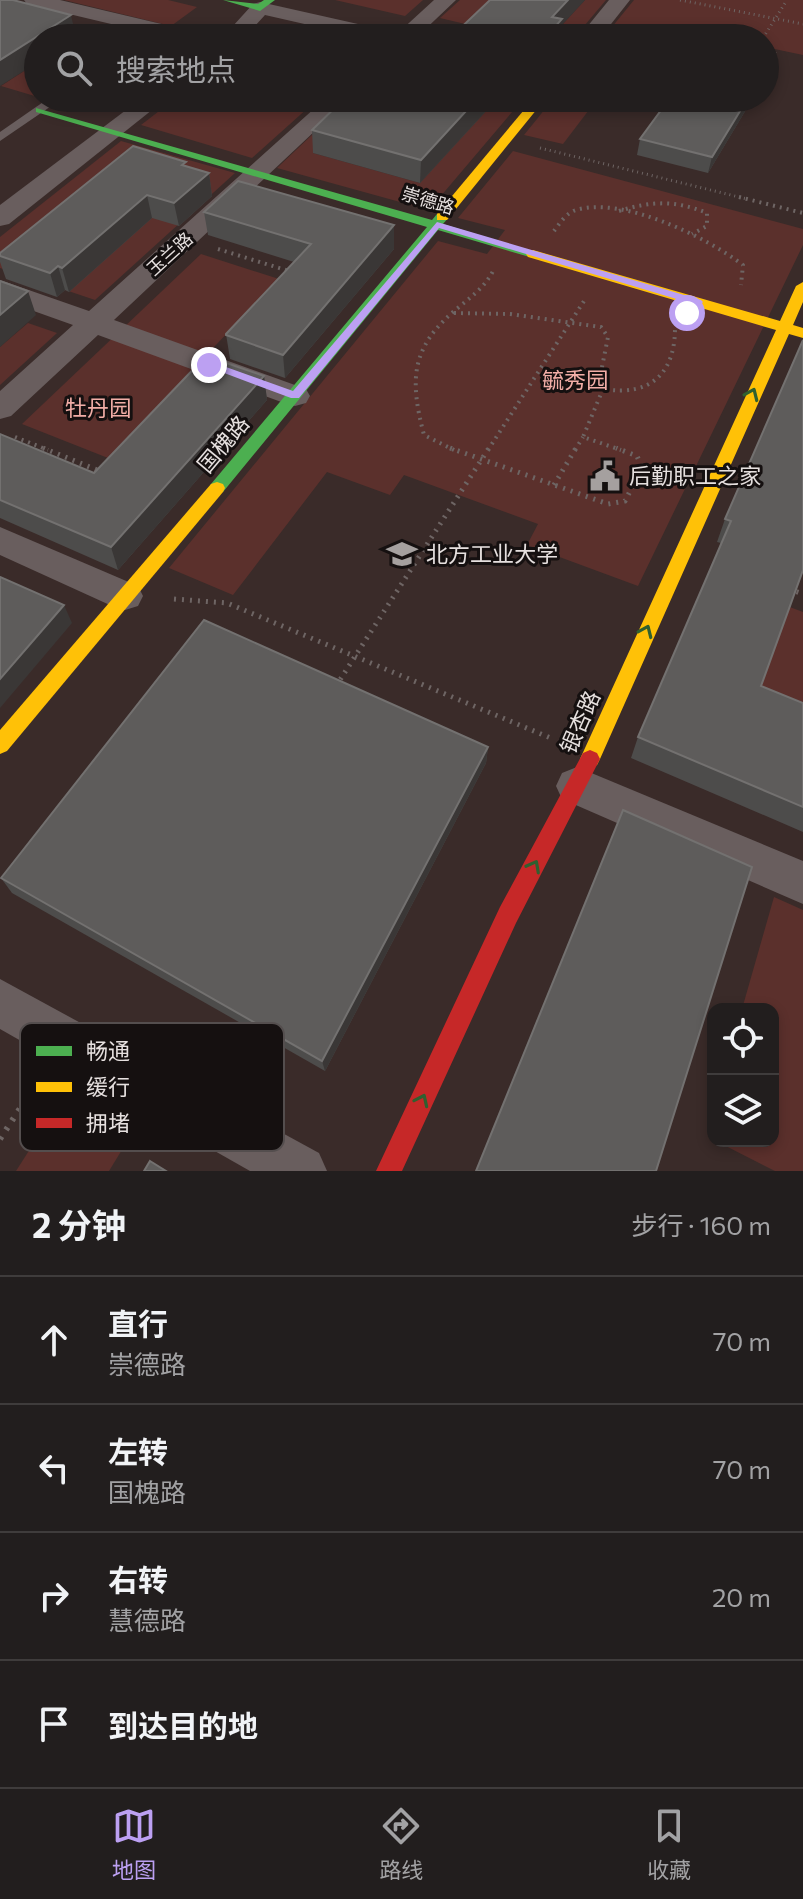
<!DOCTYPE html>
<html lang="zh">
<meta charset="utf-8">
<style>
body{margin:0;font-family:Commissioner,"Noto Sans SC",sans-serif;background:#2e2b2b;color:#f1f3f6}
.controls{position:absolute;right:24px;bottom:24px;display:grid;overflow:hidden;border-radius:16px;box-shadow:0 4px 12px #0003}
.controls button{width:72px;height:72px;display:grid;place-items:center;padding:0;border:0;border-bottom:2px solid #3f3c3c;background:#221e1e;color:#f1f3f6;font:40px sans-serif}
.stop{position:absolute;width:24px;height:24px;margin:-18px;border:6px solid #bca0f2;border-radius:50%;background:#fff}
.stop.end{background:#bca0f2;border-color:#fff;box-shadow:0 2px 8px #0008}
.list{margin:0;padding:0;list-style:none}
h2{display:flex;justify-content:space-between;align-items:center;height:104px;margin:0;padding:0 32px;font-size:34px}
h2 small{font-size:26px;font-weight:400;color:#a2a2a4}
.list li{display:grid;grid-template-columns:52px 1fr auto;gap:24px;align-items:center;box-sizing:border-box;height:128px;padding:0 32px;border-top:2px solid #3f3c3c}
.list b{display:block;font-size:30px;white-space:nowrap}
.list p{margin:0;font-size:26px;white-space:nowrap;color:#a2a2a4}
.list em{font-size:26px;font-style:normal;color:#a2a2a4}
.icon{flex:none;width:44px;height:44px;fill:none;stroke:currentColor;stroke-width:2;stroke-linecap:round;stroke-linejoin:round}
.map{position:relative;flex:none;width:803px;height:1171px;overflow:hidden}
.search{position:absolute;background:#221e1e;box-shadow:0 4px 12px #0003;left:24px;right:24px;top:24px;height:88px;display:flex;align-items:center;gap:20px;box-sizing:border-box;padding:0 28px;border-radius:44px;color:#a2a2a4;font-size:30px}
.sheet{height:616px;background:#221e1e}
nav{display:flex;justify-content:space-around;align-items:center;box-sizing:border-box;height:112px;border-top:2px solid #3f3c3c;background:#221e1e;font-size:22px;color:#a2a2a4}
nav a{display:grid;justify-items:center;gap:4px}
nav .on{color:#bca0f2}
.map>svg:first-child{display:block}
.built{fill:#3a2b29;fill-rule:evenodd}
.green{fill:#5b302c}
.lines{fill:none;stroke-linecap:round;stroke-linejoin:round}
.path-far3{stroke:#6e6564;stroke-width:3;stroke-dasharray:1 4;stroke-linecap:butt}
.path-far2{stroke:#6e6564;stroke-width:4;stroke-dasharray:2 5;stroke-linecap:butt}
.path-far1{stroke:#6e6564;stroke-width:5;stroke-dasharray:2 6;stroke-linecap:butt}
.path{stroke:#6e6564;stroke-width:6;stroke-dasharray:3 8;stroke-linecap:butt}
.lane{fill:#695e5e;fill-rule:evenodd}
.street{fill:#695e5e;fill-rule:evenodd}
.fast{fill:#4caf50;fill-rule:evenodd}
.slow{fill:#ffc107;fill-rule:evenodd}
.jam{fill:#c62828;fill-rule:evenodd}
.wall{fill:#4d4c4b}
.shaded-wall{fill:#3a3736}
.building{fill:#5e5c5b;stroke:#737170;stroke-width:2}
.oneway{stroke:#306030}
.route{fill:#bca0f2}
.labels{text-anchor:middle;stroke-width:6;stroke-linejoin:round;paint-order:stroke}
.far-street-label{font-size:18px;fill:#e6e0df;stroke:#151010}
.park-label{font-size:22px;fill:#f2aea7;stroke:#151010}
.street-label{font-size:22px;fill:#e6e0df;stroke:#151010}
.poi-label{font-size:22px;fill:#e6e0df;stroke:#151010;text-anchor:start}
.key{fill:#151010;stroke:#544e4e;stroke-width:2}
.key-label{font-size:22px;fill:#e6e0df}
</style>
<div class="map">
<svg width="803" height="1171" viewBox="0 0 803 1171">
<rect width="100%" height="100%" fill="#2d2828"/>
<path class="built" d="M0 0H803V1171H0ZM38 38H765V98H38ZM713 1009H773V1141H713Z"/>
<g class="green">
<polygon points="64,0 168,0 197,7 171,26"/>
<polygon points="335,0 423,0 405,16"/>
<polygon points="460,0 522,0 482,28 440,18"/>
<polygon points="585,0 606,0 574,38 550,38"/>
<polygon points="634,0 803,0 803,55 765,47 765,38 719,38 654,25 643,38 603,38"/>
<polygon points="38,62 38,97 1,86"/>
<polygon points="176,98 319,98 252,158 141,125"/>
<polygon points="351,98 423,98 349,118 313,153 420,183 498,98 524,98 429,210 277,168"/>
<polygon points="554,98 598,98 563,144 524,135"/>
<polygon points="121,141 235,173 95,300 0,268 0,237"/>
<polygon points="513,151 803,229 803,245 638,586 527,545 538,524 404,475 390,495 327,472 233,595 169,568 438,241 487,254 505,230 458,218"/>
<polygon points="201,254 279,279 108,458 22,424"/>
<polygon points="28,323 57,333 0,385 0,347"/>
<polygon points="787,606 803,612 803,728 751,707"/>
<polygon points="774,897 803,910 803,1171 775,1171 716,1141 773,1141 773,1009 742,1009"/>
<polygon points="64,1096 131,1135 109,1171 16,1171"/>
</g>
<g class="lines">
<g class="path-far3">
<polyline points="680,0 803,24"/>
<polyline points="763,38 787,0"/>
<polyline points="540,148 747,199"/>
</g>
<g class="path-far2">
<polyline points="739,197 803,213"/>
<path d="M619 211C651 201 675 200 707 213V226L692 234"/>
<path d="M554 231C560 223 566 213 576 210 623 196 706 237 743 265L741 285"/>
<polyline points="218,249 292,272"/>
<path d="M454 313 510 314 601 327 608 337 599 382 603 389C651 397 676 373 675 325"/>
<polyline points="603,389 583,437 621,450"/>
<polyline points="15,437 48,450"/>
<path d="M454 450 424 435C409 378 411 346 459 307 472 296 485 287 493 271"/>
<polyline points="488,450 584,301"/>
<polyline points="575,450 583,437"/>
</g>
<g class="path-far1">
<polyline points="43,448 102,472"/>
<polyline points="450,448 608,504 625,501 642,468 637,456 616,448"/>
<polyline points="554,485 576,448"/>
<polyline points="789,589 803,594"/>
<polyline points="174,599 227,603 553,739"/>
<polyline points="336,686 489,448"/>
</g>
<polyline class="path" points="0,1139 43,1073"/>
<g class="lane">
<polygon points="152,26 161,28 150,38 138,38"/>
<polygon points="49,98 63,98 0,141 0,132"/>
</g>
<g class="street">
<polygon points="24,0 60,0 204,34 208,38 170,38 27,4"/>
<polygon points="434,0 456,0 416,38 366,38 265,15 244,38 222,38 253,4 260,2 398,33"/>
<polygon points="609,0 630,0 600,38 578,38"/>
<polygon points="142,98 167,98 9,224 0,226 0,205"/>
<polygon points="326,98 350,98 114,320 306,389 310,396 306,403 295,406 284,403 98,335 11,416 0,419 0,391 73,325 0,299 0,280 89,311"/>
<polygon points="0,527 138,586 143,596 138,606 125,610 112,606 0,555"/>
<polygon points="577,767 803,861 803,904 562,799 556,786 562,773"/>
<polygon points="0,979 319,1153 327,1171 250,1171 0,1029"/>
</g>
<g class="fast">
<polygon points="223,0 258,4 264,0 275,0 260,11"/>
<polygon points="36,108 432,220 437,214 447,214 449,217 443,224 540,254 533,258 438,230 223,492 211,492 209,488 211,484 427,227 36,112"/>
</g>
<g class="slow">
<polygon points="534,98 546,98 447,220 437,220 437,214"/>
<polygon points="533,250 780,321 796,286 803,282 803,302 793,325 803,328 803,338 789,334 600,759 597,765 590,768 583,765 580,759 776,330 528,257 526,254"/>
<polygon points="217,482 223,484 225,488 223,492 7,751 0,754 0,730 211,484"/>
</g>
<polygon class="jam" points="590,750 597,753 600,759 516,923 402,1171 376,1171 500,907 583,753"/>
</g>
<g class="wall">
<polygon points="400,98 498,98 420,183 313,153 312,130 391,107"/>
<polygon points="753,98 708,173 637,155 640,139"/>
<polygon points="187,167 209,173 212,196 179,226 152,218 69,292 65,290 57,297 6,279 0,262 0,253"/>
<polygon points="204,212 394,249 285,378 230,359 226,334 294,262 208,235"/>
<polygon points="803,340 761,686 803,703 803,832 631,758 638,737 721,543 717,542 725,519"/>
<polygon points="264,376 267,400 118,570 0,518 0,434 94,473"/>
<polygon points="488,747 486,763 325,1071 12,893 1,878"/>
</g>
<g class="shaded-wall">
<polygon points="568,0 585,0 561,26 560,38 545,38 552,17"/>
<polygon points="71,15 76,37 74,38 38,38 38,62 0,86 0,60"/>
<polygon points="775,53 771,68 765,78 765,70"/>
<polygon points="478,98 498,98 420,183 421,160"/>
<polygon points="748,98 753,98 708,173 712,157"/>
<polygon points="209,173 212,196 179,226 174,203"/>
<polygon points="147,195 152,218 69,292 62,268"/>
<polygon points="394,225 394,249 285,378 283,355"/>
<polygon points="58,266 65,290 57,297 50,273"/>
<polygon points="28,291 36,315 0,347 0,315"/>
<polygon points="264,376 267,400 118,570 111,547"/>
<polygon points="64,605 72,623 0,708 0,679"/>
<polygon points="488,747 486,763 325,1071 322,1061"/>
</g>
<g class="building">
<polygon points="0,0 13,0 71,15 0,60"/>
<polygon points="490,0 568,0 552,17 562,19 545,38 450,38"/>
<polygon points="765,51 775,53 765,70"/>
<polygon points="345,98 358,98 391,107 400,98 478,98 421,160 312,130"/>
<polygon points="670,98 748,98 712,157 640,139"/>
<polygon points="133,146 186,162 182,165 209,173 174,203 147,195 62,268 58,266 50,273 0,256 0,253"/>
<polygon points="238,181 394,225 283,355 226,335 226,334 311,244 204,212"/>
<polygon points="0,281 28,291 0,315"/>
<polygon points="803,340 803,570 761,686 803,703 803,807 638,737 731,521 725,519"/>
<polygon points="206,356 264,376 111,547 0,500 0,434 94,473"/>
<polygon points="0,577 64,605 0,679"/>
<polygon points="204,620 488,747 322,1061 1,878"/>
<polygon points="623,810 752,867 656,1171 476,1171"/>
<polygon points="150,1161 166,1171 144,1171"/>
</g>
<defs><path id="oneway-chevron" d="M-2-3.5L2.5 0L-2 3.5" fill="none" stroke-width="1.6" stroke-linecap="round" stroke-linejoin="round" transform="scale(2)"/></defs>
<g class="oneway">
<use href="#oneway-chevron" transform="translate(752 394) rotate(-66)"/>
<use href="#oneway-chevron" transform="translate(646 631) rotate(-66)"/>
<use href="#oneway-chevron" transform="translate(534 866) rotate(-62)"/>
<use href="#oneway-chevron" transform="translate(422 1100) rotate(-65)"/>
</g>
<polygon class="route" points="437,222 701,300 703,302 691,315 683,315 682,313 690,303 439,228 299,398 291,398 203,365 212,362 293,391"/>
<defs>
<g id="civic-bare" transform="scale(2.4)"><path d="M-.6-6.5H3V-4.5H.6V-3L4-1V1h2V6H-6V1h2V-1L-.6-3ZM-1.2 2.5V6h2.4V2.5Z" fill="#a5a09f" stroke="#151010" stroke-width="2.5" paint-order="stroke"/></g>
<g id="university-bare" transform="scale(2.4)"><path d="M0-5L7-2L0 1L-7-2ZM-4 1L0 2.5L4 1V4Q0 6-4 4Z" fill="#a5a09f" stroke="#151010" stroke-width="2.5" paint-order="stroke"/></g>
</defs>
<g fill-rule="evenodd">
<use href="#civic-bare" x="605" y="476"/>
<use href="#university-bare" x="402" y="554"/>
</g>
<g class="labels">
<g class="far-street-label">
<text transform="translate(428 201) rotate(17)" y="6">崇德路</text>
<text transform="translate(170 254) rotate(-42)" y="6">玉兰路</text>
</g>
<g class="park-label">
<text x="575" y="388">毓秀园</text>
<text x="98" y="416">牡丹园</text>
</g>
<g class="street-label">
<text transform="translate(223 444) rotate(-50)" y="8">国槐路</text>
<text transform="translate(580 722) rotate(-66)" y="8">银杏路</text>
</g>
<g class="poi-label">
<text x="629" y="484">后勤职工之家</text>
<text x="426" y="562">北方工业大学</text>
</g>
</g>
<rect x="20" y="1023" width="264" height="128" rx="12" class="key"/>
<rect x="36" y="1046" width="36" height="10" fill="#4caf50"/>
<rect x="36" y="1082" width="36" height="10" fill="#ffc107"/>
<rect x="36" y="1118" width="36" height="10" fill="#c62828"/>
<g class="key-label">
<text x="86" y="1059">畅通</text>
<text x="86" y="1095">缓行</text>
<text x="86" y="1131">拥堵</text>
</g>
</svg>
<div class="controls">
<button><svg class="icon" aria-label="locate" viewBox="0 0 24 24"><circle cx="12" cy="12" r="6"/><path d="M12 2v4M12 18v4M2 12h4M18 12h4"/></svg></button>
<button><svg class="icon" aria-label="layers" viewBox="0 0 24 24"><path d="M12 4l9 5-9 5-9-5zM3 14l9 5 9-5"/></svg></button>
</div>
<div class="stop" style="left:687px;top:313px"></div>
<div class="stop end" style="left:209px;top:365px"></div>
<div class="search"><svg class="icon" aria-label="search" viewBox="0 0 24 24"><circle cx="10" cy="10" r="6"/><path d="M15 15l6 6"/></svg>搜索地点</div>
</div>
<section class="sheet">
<h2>2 分钟<small>步行 · 160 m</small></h2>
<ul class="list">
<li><svg class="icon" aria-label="ahead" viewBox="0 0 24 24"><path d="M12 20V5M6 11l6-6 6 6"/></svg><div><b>直行</b><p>崇德路</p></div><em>70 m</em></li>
<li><svg class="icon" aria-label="left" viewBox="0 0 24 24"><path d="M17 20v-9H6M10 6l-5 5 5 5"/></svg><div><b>左转</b><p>国槐路</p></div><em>70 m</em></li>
<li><svg class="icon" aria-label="right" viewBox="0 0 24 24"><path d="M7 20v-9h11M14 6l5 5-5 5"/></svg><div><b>右转</b><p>慧德路</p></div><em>20 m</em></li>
<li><svg class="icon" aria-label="arrive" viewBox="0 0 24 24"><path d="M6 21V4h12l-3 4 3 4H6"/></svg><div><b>到达目的地</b></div></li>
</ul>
</section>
<nav>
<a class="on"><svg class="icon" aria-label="map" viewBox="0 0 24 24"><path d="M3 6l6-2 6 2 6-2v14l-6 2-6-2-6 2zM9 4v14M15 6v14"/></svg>地图</a>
<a><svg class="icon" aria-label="directions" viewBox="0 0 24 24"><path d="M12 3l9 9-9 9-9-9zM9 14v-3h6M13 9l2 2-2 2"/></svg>路线</a>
<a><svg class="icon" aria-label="saved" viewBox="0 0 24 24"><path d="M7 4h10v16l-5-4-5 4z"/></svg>收藏</a>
</nav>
